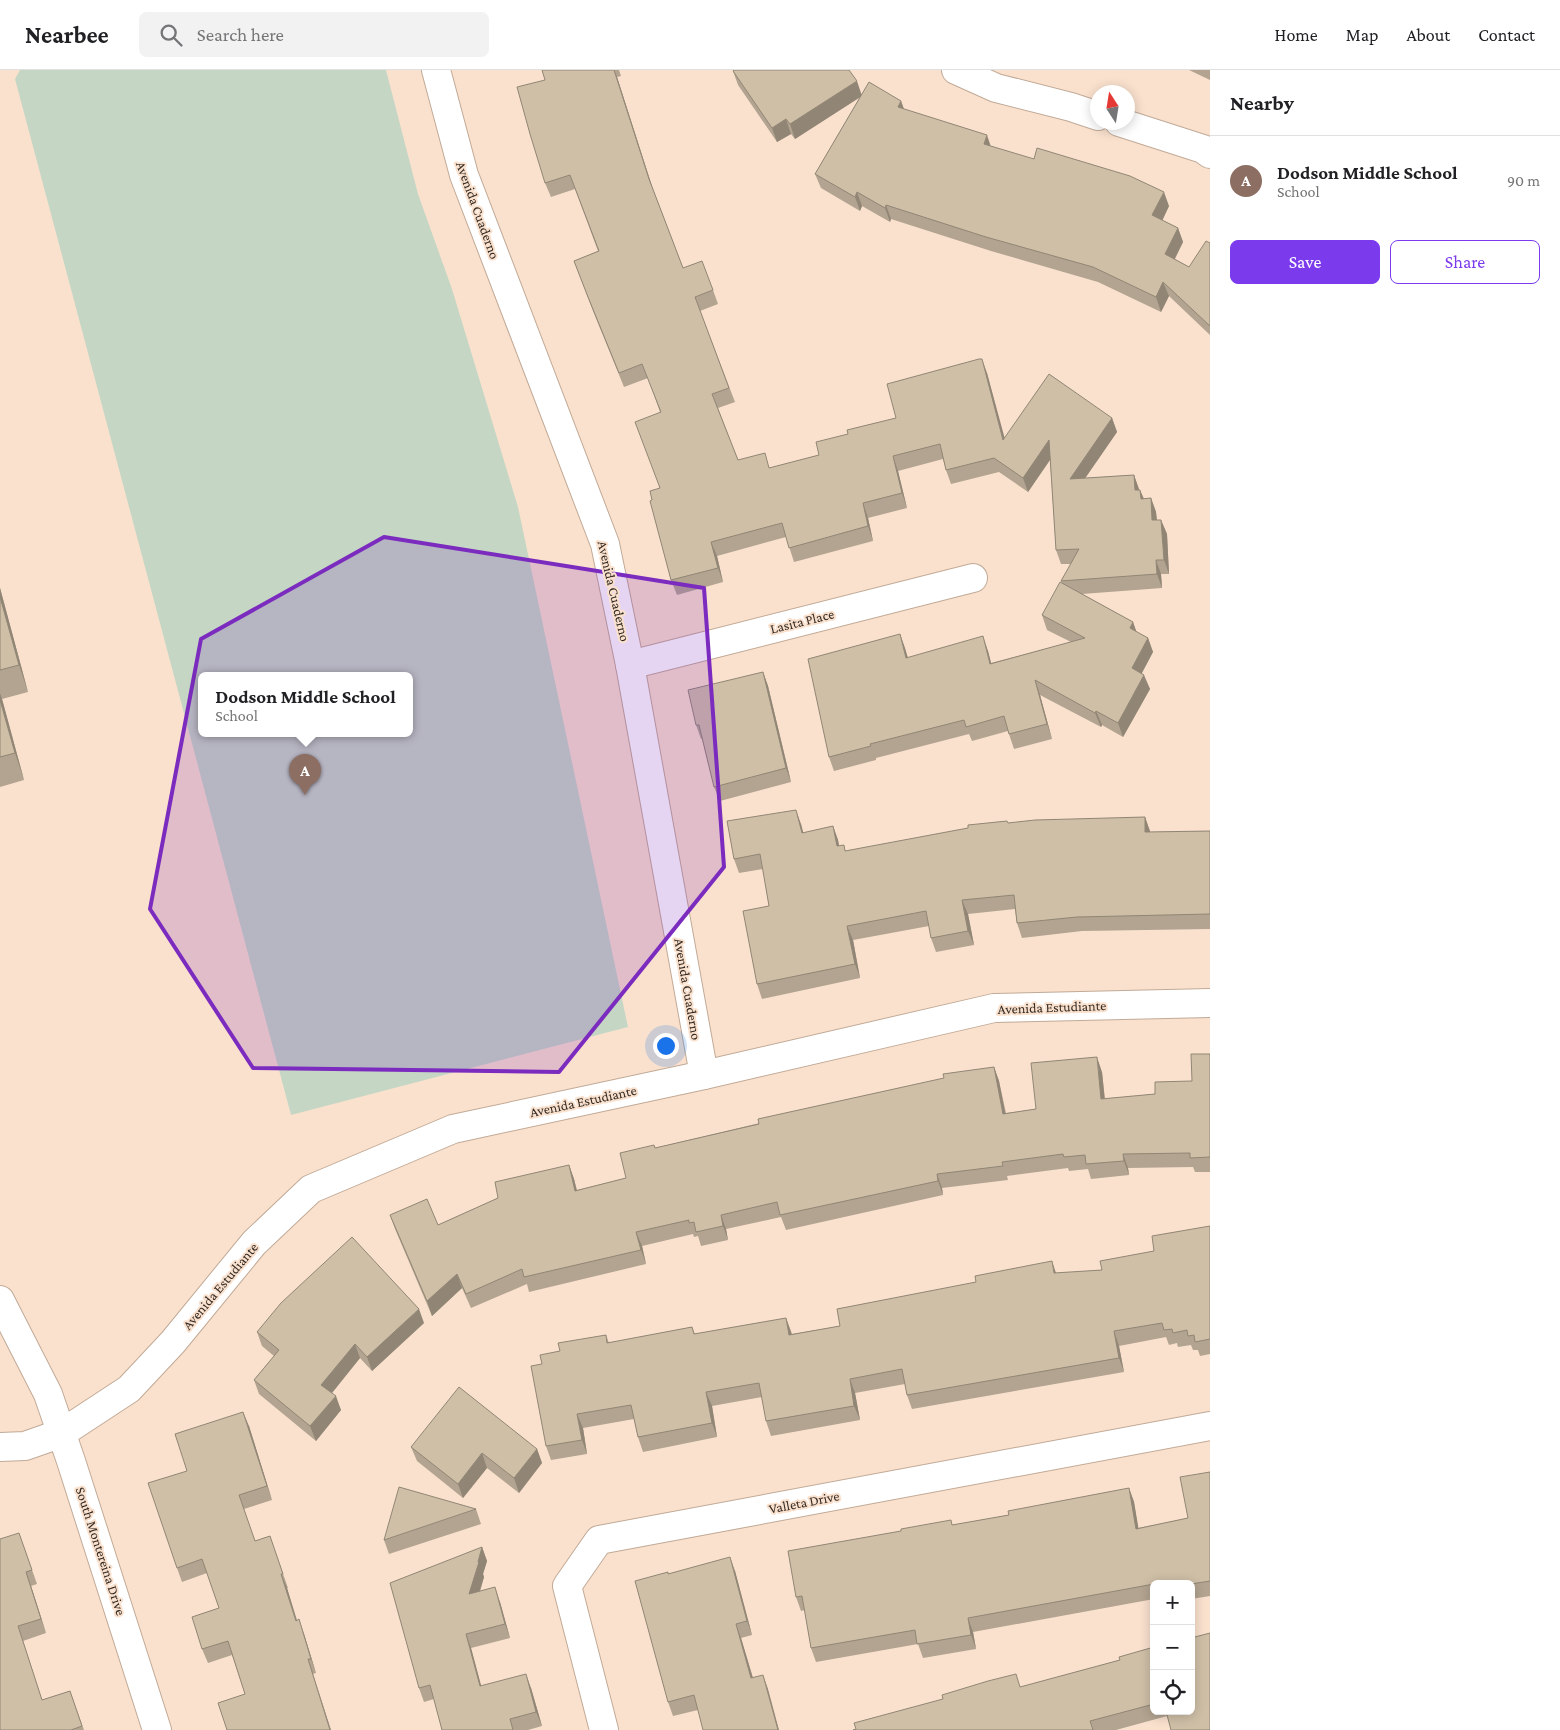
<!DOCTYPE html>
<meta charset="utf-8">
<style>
body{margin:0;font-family:"Crimson Pro",serif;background:#f2f2f2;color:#202124}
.controls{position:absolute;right:15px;bottom:15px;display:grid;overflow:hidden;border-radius:8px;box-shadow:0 2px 12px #0003}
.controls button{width:45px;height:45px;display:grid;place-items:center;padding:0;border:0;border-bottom:1px solid #e0e0e0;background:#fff;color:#202124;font:25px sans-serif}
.compass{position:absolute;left:1090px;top:15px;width:45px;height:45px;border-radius:50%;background:#fff;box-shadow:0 2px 12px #0003;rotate:348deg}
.you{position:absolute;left:665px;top:975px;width:18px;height:18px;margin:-12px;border:4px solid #fff;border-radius:50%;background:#1a73e8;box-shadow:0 0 0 8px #1a73e833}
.badge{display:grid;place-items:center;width:32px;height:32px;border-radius:50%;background:#7c3aed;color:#fff;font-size:16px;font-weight:700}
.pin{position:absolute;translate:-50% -41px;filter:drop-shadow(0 1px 2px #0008)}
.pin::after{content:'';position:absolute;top:26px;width:18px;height:15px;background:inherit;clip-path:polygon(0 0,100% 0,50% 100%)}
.popup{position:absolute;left:198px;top:602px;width:215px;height:65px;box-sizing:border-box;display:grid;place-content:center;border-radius:8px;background:#fff;filter:drop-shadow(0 1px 4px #0005);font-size:16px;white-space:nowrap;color:#757577}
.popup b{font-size:19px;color:#202124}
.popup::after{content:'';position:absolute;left:50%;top:100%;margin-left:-10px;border:10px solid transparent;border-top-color:#fff}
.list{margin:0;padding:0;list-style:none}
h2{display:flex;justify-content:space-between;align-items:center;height:65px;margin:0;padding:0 20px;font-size:21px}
h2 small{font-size:16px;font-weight:400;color:#757577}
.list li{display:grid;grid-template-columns:32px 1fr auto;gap:15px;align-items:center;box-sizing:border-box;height:90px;padding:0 20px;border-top:1px solid #e0e0e0}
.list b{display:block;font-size:19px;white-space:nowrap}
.list p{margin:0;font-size:16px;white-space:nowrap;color:#757577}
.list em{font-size:16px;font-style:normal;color:#757577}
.actions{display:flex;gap:10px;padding:15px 20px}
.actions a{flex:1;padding:11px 0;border:1px solid #7c3aed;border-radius:8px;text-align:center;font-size:18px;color:#7c3aed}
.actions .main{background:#7c3aed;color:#fff}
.icon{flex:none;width:28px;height:28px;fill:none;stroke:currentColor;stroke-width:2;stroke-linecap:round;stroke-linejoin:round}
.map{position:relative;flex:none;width:1210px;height:1660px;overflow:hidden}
header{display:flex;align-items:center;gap:30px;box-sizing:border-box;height:70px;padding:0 25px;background:#fff;border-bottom:1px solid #e0e0e0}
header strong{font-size:24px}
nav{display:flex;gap:28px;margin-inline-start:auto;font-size:18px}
.search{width:350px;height:45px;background:#f2f2f2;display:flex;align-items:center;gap:12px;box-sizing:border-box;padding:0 18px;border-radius:8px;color:#757577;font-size:19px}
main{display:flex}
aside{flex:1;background:#fff}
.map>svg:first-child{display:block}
.green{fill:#c5d7c4;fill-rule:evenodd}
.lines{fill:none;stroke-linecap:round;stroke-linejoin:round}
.minor-casing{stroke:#c1aa97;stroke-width:30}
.minor{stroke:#fff;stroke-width:28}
.wall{fill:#b2a490}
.shaded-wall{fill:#918675}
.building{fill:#cfbfa7;stroke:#918675}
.marked{fill:#7b2cbf;fill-opacity:0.2;stroke:#7b2cbf;stroke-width:4;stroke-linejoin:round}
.labels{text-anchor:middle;stroke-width:4;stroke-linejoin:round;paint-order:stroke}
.street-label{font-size:14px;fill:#332a23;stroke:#fae1ce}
</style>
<header>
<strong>Nearbee</strong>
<div class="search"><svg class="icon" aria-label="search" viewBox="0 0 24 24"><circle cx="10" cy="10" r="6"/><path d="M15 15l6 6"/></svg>Search here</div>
<nav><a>Home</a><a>Map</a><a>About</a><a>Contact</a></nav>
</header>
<main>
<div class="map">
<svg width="1210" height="1660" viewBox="0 0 1210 1660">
<rect width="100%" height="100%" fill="#fae1ce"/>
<path class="green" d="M20 0H386L418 124 452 219 518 437 628 957 291 1045 15 9ZM201 606H409V664H201Z"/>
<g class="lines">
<g class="minor-casing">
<g id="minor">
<polyline points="436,0 464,105 605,474 630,595 704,1005"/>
<polyline points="956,0 996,18 1071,37 1098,46"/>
<polyline points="1119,52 1203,79 1210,84"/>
<polyline points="630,595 973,508"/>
<polyline points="0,1230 48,1324 71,1391 157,1660"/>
<polyline points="0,1377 25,1376 62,1363 129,1319 173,1272 254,1173 311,1119 453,1059 704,1005 994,938 1210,933"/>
<polyline points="604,1660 567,1516 599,1470 1210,1356"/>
</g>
</g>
<use href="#minor" class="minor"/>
</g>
<g class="wall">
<polygon points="542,0 619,0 621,6 617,7 653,119 683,198 713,220 718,234 700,241 735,332 718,338 738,390 770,398 819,385 848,364 896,348 987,303 1004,369 1112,348 1117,362 1085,408 1134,405 1139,420 1140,420 1144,429 1151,428 1156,442 1157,450 1161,450 1167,464 1169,504 1161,504 1162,518 1082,524 1133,552 1136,562 1148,568 1153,582 1142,603 1150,619 1123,667 1102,655 1101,657 1040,625 1052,669 1014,679 1008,661 972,671 969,664 876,688 876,690 834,701 829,687 900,564 908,588 988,581 991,593 1071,572 1047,560 1042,545 1062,513 1061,511 1071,494 1061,494 1056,480 1050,390 1028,422 999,402 951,414 946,400 943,389 898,401 907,438 868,448 873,471 794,492 786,467 717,486 723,512 677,525 671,510 652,430 659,418 660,342 648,308 624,317 593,241 574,191 598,181 575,119 551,127 545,113 545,10"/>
<polygon points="1189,0 1210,0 1210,10"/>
<polygon points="733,1 861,25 901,31 904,39 990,76 1169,136 1162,150 1178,158 1183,172 1175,189 1189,197 1210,173 1210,265 1169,226 1161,242 1098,212 991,181 891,149 890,152 862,136 860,141 821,118 815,104 860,27 795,69 791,64 777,72 738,15"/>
<polygon points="0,518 28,622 2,629 24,710 0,717"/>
<polygon points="763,602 768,616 791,712 720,731 714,717 702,669 701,669 696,655"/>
<polygon points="1145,747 1150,762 1210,761 1210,859 1082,861 1022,868 1017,853 1015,839 968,844 974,875 936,882 931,868 929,856 853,870 860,908 762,929 757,914 769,836 763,799 739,803 734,789 801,754 803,763 833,756 838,770 839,776 846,781 1008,753"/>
<polygon points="1210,984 1210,1102 1195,1102 1193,1097 1128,1098 1129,1105 1091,1109 1088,1099 1069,1101 1068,1098 1007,1106 1008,1110 942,1118 943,1125 786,1160 781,1147 726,1159 728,1170 701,1176 698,1166 694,1167 693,1164 642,1176 646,1194 529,1222 527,1214 471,1238 462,1218 432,1246 395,1159 390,1145 438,1155 498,1128 569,1095 574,1109 577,1120 626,1108 654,1075 655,1078 994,997 999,1011 1006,1043 1036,1039 1102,1002 1105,1029 1155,1024 1192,1011"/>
<polygon points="1210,1156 1210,1284 1200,1286 1198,1280 1193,1280 1191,1275 1178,1277 1177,1273 1169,1275 1166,1267 1119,1276 1124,1302 912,1339 907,1325 905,1314 855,1323 860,1350 771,1366 766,1351 762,1327 712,1336 717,1367 643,1382 638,1367 634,1349 583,1358 587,1384 551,1390 546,1376 542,1294 560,1281 606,1265 609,1273 692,1257 695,1264 786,1248 792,1264 840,1256 1056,1203 1102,1200 1154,1181"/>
<polygon points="424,1253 372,1301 360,1288 332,1323 341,1340 316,1371 259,1324 254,1310 274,1286 262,1276 257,1262"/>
<polygon points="249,1356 272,1430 244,1439 255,1471 270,1466 288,1518 287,1518 297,1550 304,1564 316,1603 245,1624 232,1585 208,1593 202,1579 219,1538 207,1503 182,1512 177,1498"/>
<polygon points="411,1377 537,1379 542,1393 519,1423 487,1398 463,1428 417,1391"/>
<polygon points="1210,1402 1210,1526 1191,1529 1191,1514 1154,1514 1154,1529 973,1562 976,1579 923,1588 918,1574 816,1592 811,1578 805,1540 801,1541 796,1527 953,1455 1009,1445 1129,1418 1134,1432 1138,1458 1188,1448"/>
<polygon points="476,1439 481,1454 389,1484 384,1470"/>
<polygon points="19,1463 37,1514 31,1516 46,1563 23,1571 42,1630 70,1621 84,1660 0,1660"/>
<polygon points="482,1477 487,1491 483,1504 484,1507 480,1522 500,1532 510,1568 471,1578 481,1616 531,1618 542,1656 528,1660 442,1660 434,1629 424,1632 419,1618"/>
<polygon points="735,1501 752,1565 741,1568 753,1608 768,1619 698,1640 673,1646 668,1632 669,1504"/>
<polygon points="1154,1577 1154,1641 1191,1641 1167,1646 1116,1660 853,1660 1021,1617 1120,1590"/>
</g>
<g class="shaded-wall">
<polygon points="614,0 617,7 654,123 649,109"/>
<polygon points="857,11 862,26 795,69 790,54"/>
<polygon points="901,31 906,45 898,37"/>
<polygon points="786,49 791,64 777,72 772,58"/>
<polygon points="987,65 992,80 984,74"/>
<polygon points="857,122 862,136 860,141 855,127"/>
<polygon points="1164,122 1169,136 1158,160 1152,145"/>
<polygon points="886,135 891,149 890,152 885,138"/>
<polygon points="1178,158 1183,172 1170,198 1165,184"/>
<polygon points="1163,212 1169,226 1161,242 1156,227"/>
<polygon points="982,289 987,303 1009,384 1003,370"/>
<polygon points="1112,348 1117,362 1075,423 1070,409"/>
<polygon points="1049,370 1054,384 1028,422 1023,408"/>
<polygon points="893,386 898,401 907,438 902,423"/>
<polygon points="1134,405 1139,419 1140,435 1135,420"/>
<polygon points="1140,420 1146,434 1141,429"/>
<polygon points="1151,428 1156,442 1158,464 1152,450"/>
<polygon points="863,433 868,448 873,471 868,456"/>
<polygon points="1161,450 1167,464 1169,504 1164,490"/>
<polygon points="711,472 717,486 723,512 718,498"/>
<polygon points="1156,490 1161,504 1162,518 1157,504"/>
<polygon points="0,518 28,622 19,595 0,527"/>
<polygon points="1133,552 1138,566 1130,558"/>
<polygon points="900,564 905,578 912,602 906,588"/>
<polygon points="983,566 988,581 995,608 990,594"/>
<polygon points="1148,568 1153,582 1137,612 1132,598"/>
<polygon points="763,602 768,616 791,712 786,698"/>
<polygon points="1144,605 1150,619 1123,667 1118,653"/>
<polygon points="1035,610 1040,625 1052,669 1047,654"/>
<polygon points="0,623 2,629 24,710 15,683 0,630"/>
<polygon points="1096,641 1102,655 1101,657 1095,643"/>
<polygon points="796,740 801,754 807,777 802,763"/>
<polygon points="1145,747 1150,761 1150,777 1145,762"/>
<polygon points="833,756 838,770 842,791 837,776"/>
<polygon points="962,830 968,844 974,875 968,861"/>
<polygon points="847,856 853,870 860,908 855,894"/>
<polygon points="1097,987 1102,1002 1106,1043 1101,1029"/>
<polygon points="994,997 999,1011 1008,1058 1003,1044"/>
<polygon points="1123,1084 1128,1098 1129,1105 1124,1091"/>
<polygon points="569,1095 574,1109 580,1135 575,1121"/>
<polygon points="937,1104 942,1118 943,1125 938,1111"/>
<polygon points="721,1145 726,1159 728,1170 723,1156"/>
<polygon points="636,1162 642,1176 646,1194 641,1180"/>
<polygon points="1052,1191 1057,1206 1054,1203"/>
<polygon points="457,1204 462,1218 432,1246 427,1231"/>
<polygon points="419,1239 424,1253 372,1301 367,1287"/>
<polygon points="786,1248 791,1262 794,1279 789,1265"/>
<polygon points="1114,1261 1119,1276 1124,1302 1119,1288"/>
<polygon points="355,1274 360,1288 327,1329 321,1315"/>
<polygon points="850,1309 855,1323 860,1350 854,1336"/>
<polygon points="706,1322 712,1336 717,1367 712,1353"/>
<polygon points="336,1326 341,1340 316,1371 310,1356"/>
<polygon points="243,1342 249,1356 272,1430 267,1416"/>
<polygon points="577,1344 583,1358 587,1384 582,1370"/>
<polygon points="537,1379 542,1393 519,1423 514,1408"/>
<polygon points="482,1383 487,1398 463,1428 458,1414"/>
<polygon points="1129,1418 1134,1432 1141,1473 1136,1459"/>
<polygon points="482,1477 487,1491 483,1504 484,1507 474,1539 469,1524"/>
<polygon points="730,1487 735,1501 752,1565 747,1551"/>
<polygon points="26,1502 31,1516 46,1563 41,1549"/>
<polygon points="281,1504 287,1518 301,1565 296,1551"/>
<polygon points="495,1517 500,1532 510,1568 505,1554"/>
<polygon points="968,1548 973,1562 976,1579 971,1565"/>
<polygon points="299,1549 304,1564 316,1603 311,1589"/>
<polygon points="736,1554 741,1568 757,1622 751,1608"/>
<polygon points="466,1564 471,1578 485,1630 480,1616"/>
<polygon points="308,1589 313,1604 331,1660 330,1660"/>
<polygon points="526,1604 531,1618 542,1656 536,1642"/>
<polygon points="763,1605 768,1619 779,1660 778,1660"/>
</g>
<g class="building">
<polygon points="542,0 614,0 649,109 683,198 702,191 713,220 695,227 729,318 712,324 738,390 765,383 769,398 819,385 816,372 848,364 847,360 896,348 887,314 979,289 982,289 1003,370 1049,304 1112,348 1070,409 1134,405 1135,420 1140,420 1141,429 1151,428 1152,450 1161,450 1164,490 1156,490 1157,504 1061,511 1079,479 1056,480 1049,370 1023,408 994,388 946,400 940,374 893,386 902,423 863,433 868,456 789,478 782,453 711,472 718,498 671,510 650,431 652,430 650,421 660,418 635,352 661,342 642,294 619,303 588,227 574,191 599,181 570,105 545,113 530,64 517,17 545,10"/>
<polygon points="734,0 849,0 857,11 790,54 786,49 772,58 733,1"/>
<polygon points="869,12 901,31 898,37 987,65 984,74 1034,89 1037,78 1130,106 1164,122 1152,145 1178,158 1165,184 1189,197 1206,171 1210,173 1210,256 1163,212 1156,227 1093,197 986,167 886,135 885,138 857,122 855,127 815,104"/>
<polygon points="1060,512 1133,552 1130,558 1148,568 1132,598 1144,605 1118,653 1096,641 1095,643 1035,610 1047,654 1009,664 1004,646 966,657 964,650 870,674 871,676 829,687 808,589 900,564 906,588 983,566 990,594 1085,568 1042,545"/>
<polygon points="0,527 19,595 0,600"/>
<polygon points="763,602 786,698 714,717 699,655 696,655 688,620"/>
<polygon points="0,630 15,683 0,687"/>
<polygon points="796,740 802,763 833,756 837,776 844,775 845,781 968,758 968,755 1007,751 1008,753 1035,750 1145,747 1145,762 1210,761 1210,844 1077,847 1017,853 1014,825 962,830 968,861 931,868 926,841 847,856 855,894 757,914 743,841 769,836 760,784 734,789 727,751"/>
<polygon points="1191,984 1210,984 1210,1087 1190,1088 1190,1083 1123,1084 1124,1091 1086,1094 1085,1085 1064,1087 1063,1084 1002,1092 1003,1096 937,1104 938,1111 780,1145 777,1132 721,1145 723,1156 696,1162 694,1152 689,1153 689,1150 636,1162 641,1180 524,1207 522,1199 466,1224 457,1204 427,1231 390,1145 427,1129 438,1155 498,1128 495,1112 569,1095 575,1121 626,1108 620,1083 654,1075 655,1078 759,1054 758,1049 944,1008 943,1004 994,997 1003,1044 1036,1039 1031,993 1097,987 1101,1029 1155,1024 1155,1012 1192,1011"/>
<polygon points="1210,1156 1210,1269 1195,1272 1194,1265 1188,1266 1187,1260 1173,1263 1172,1259 1164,1260 1162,1253 1114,1261 1119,1288 907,1325 902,1299 850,1309 854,1336 766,1351 759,1313 706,1322 712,1353 638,1367 631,1335 577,1344 582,1370 546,1376 531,1296 542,1294 540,1285 560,1281 558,1273 606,1265 607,1273 692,1257 694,1264 786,1248 789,1265 840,1256 837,1239 976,1212 975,1206 1052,1191 1054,1203 1102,1200 1100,1191 1154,1181 1152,1166"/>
<polygon points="352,1167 419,1239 367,1287 355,1274 321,1315 336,1326 310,1356 254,1310 279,1280 257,1262 281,1233"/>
<polygon points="459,1317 537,1379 514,1408 482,1383 458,1414 411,1377"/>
<polygon points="243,1342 267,1416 239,1425 255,1471 270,1466 283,1504 281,1504 296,1551 299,1549 311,1589 308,1589 330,1660 227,1660 218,1633 245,1624 228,1571 202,1579 192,1547 219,1538 202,1489 177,1498 148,1413 187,1401 175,1364"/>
<polygon points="1210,1402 1210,1511 1191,1514 1166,1514 1165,1512 968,1548 971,1565 917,1574 915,1560 811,1578 802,1526 796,1527 788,1481 901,1461 901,1459 951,1450 952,1455 1009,1445 1008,1441 1129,1418 1136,1459 1188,1448 1180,1407"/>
<polygon points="399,1417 476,1439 384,1470"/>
<polygon points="19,1463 32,1500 26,1502 41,1549 18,1556 42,1630 70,1621 82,1656 71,1660 0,1660 0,1469"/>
<polygon points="482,1477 478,1492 479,1492 469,1524 495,1517 505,1554 466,1564 480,1616 526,1604 536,1642 510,1649 513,1660 442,1660 430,1615 419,1618 390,1513"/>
<polygon points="730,1487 747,1551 736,1554 751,1608 763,1605 778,1660 703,1660 694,1625 668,1632 635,1511 668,1502 668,1504"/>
<polygon points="1210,1563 1210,1660 1171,1660 1166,1641 1191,1641 1191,1568"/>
<polygon points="1154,1577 1154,1634 1090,1651 1093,1660 853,1660 856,1659 854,1653 943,1629 942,1625 988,1611 1016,1604 1020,1617 1120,1590 1119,1587"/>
</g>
<path class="marked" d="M384 467 704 518 724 797 559 1002 253 998 150 839 201 569Z"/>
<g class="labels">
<g class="street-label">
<text transform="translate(478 140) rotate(70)" y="5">Avenida Cuaderno</text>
<text transform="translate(614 521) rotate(77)" y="5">Avenida Cuaderno</text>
<text transform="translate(802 551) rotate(-14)" y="5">Lasita Place</text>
<text transform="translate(688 919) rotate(80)" y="5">Avenida Cuaderno</text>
<text transform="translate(1052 937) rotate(-2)" y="5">Avenida Estudiante</text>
<text transform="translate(583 1031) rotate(-12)" y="5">Avenida Estudiante</text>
<text transform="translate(220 1216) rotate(-50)" y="5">Avenida Estudiante</text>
<text transform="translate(804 1432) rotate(-11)" y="5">Valleta Drive</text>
<text transform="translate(101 1481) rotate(72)" y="5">South Montereina Drive</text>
</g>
</g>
</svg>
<div class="controls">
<button>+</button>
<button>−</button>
<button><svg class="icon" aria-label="locate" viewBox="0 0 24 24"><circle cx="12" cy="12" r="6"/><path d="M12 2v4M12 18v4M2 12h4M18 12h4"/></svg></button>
</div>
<svg class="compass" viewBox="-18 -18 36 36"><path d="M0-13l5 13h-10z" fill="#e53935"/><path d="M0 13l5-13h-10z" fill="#757577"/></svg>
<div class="you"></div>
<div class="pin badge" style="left:305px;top:725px;background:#8d6e63">A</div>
<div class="popup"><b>Dodson Middle School</b>School</div>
</div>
<aside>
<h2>Nearby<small></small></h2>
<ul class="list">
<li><span class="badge" style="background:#8d6e63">A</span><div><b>Dodson Middle School</b><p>School</p></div><em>90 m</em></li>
</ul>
<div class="actions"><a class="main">Save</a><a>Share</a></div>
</aside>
</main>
